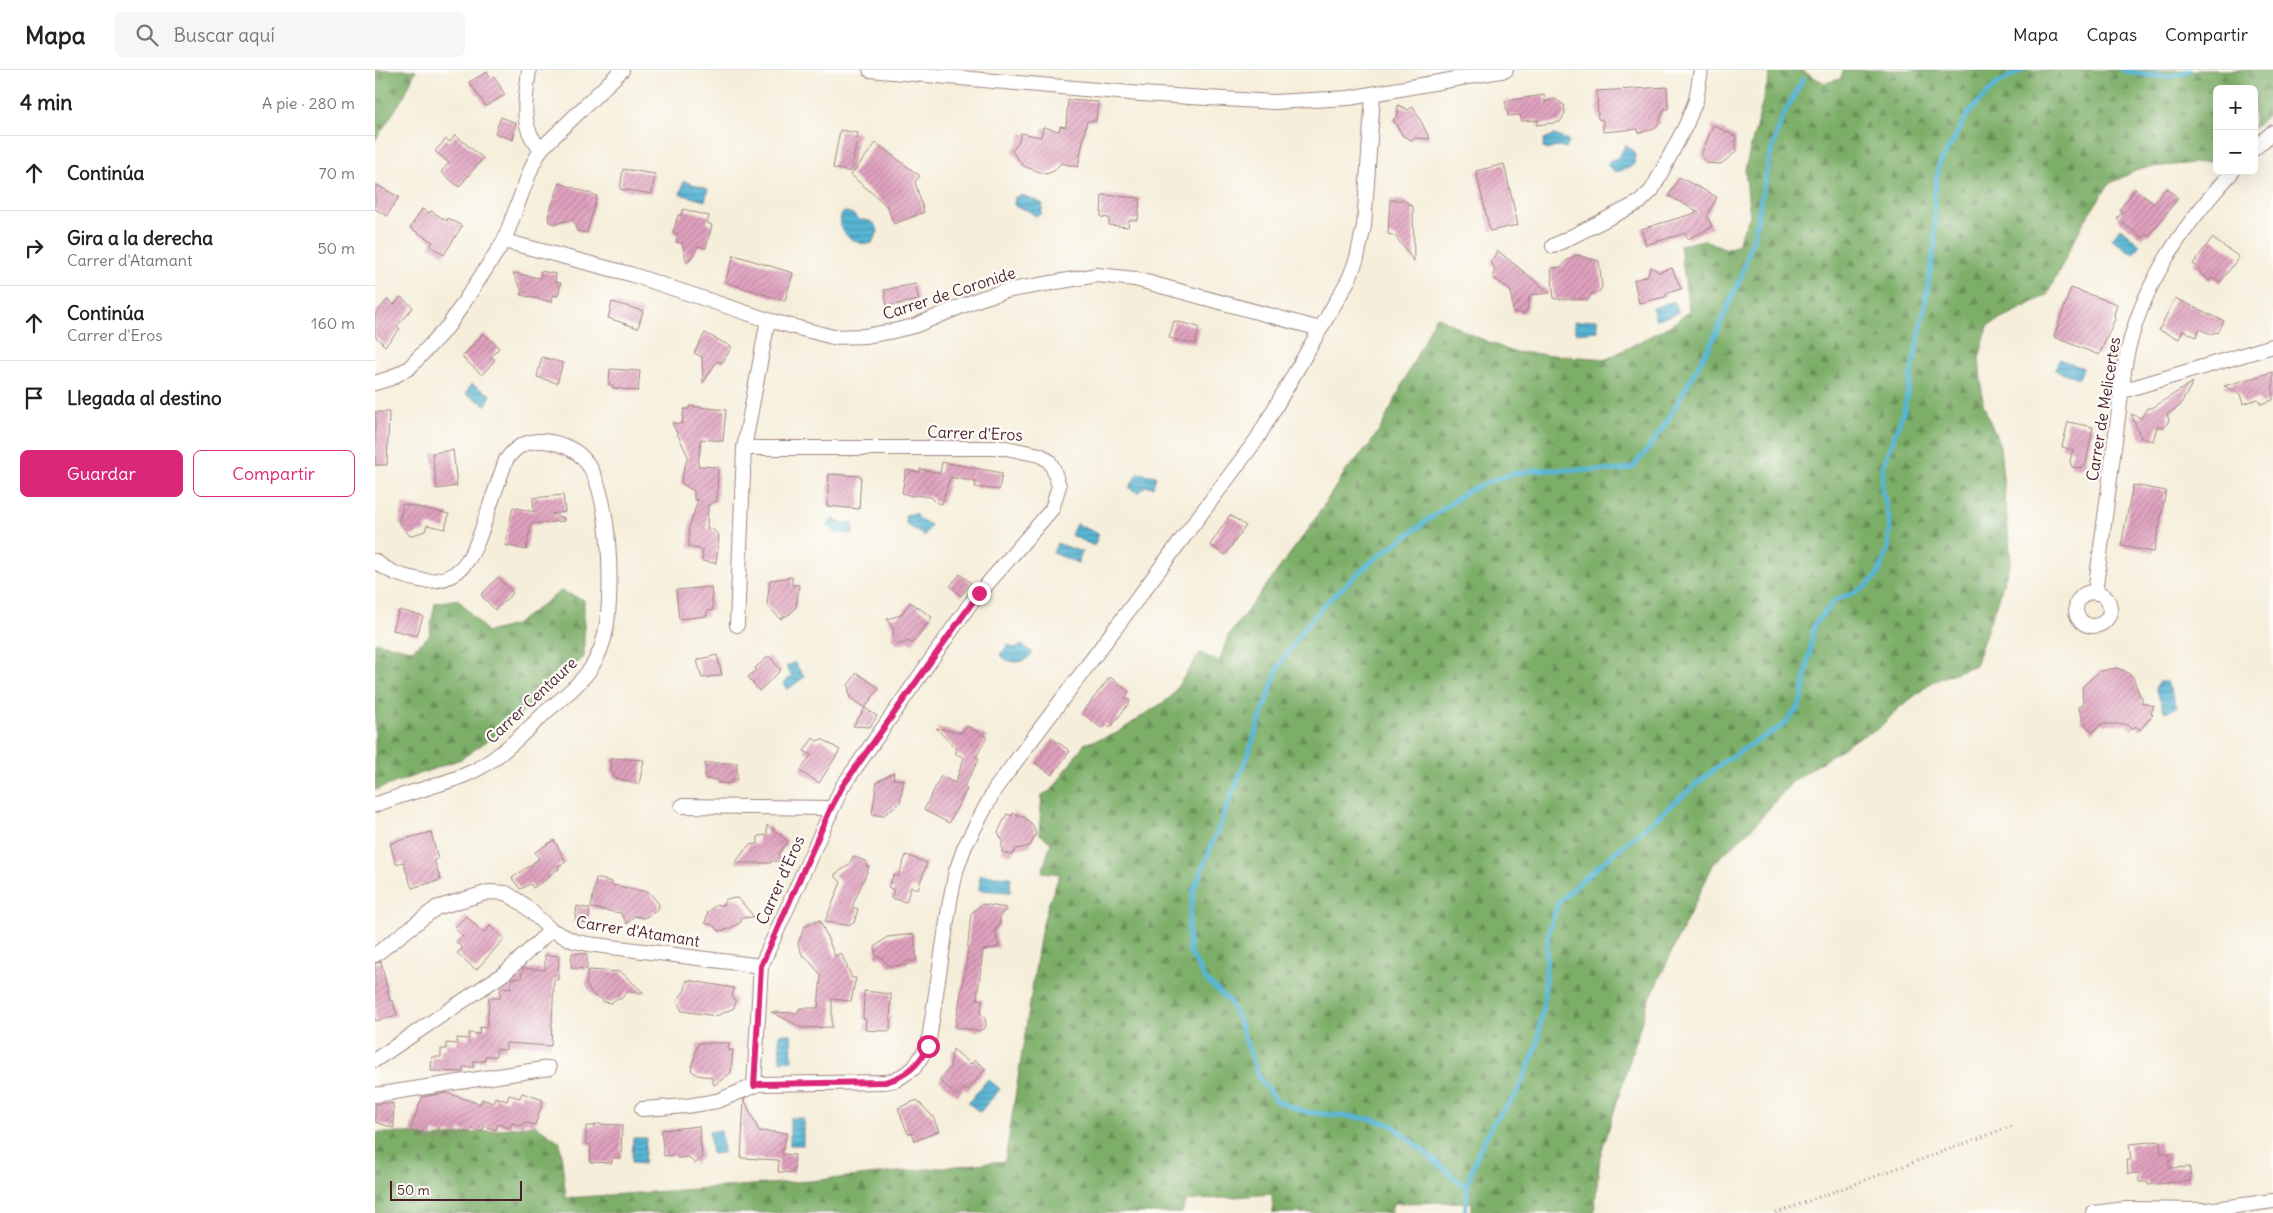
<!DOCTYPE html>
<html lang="es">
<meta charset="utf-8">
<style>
body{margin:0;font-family:Delius,sans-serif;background:#f6f6f6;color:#222}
.controls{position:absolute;right:15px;top:15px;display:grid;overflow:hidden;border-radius:8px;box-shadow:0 5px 20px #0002}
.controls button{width:45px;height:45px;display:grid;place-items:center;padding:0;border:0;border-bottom:1px solid #e0e0e0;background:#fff;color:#222;font:25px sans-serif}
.scale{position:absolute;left:15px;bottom:12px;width:132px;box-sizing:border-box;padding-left:5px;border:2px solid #4a1f2b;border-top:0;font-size:14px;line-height:18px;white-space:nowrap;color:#4a1f2b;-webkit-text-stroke:4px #fdfcf7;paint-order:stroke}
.stop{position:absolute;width:15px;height:15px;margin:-11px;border:4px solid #db2777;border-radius:50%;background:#fff}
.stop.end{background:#db2777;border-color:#fff;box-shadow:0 1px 5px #0008}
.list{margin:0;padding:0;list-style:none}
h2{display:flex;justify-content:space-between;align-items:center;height:65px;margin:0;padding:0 20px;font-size:21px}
h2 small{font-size:16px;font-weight:400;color:#767676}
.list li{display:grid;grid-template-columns:32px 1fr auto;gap:15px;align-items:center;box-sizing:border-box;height:75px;padding:0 20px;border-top:1px solid #e0e0e0}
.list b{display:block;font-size:19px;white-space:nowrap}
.list p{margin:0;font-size:16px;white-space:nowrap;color:#767676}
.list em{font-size:16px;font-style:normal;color:#767676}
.actions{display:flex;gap:10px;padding:15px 20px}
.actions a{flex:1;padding:11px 0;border:1px solid #db2777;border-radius:8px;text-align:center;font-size:18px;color:#db2777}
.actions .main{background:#db2777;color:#fff}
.icon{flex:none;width:28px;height:28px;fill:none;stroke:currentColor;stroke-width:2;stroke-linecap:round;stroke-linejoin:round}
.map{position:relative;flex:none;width:1898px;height:1143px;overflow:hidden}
header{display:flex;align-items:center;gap:30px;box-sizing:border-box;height:70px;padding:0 25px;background:#fff;border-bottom:1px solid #e0e0e0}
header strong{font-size:24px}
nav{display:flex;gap:28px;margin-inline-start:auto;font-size:18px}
.search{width:350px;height:45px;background:#f6f6f6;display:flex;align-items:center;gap:12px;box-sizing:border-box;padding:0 18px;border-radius:8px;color:#767676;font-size:19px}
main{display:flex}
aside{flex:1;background:#fff}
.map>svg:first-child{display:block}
.forest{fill:url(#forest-firs);stroke:#63664a}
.water{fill:url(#water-rules);stroke:#506a80}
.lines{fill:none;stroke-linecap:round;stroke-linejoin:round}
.stream{stroke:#57b6d5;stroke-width:5}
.building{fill:url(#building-hatch)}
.street-casing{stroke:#a08682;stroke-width:16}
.path{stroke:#a08682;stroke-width:3;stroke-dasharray:1 4;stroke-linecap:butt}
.street{stroke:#fff;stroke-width:14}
.route{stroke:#db2777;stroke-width:6}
.labels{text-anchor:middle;stroke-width:4.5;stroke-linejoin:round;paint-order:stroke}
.street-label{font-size:16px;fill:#4a1f2b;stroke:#fdfcf7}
</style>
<header>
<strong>Mapa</strong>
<div class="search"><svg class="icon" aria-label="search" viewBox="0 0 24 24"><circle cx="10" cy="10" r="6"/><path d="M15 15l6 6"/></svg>Buscar aquí</div>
<nav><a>Mapa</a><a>Capas</a><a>Compartir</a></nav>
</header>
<main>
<aside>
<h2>4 min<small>A pie · 280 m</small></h2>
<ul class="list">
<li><svg class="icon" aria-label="ahead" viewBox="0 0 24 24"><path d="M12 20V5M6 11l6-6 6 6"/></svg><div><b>Continúa</b></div><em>70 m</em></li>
<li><svg class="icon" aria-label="right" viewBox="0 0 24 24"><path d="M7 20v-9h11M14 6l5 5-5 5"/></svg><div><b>Gira a la derecha</b><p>Carrer d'Atamant</p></div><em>50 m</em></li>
<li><svg class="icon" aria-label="ahead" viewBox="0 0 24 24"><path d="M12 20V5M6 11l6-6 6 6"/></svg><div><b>Continúa</b><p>Carrer d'Eros</p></div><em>160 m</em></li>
<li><svg class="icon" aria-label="arrive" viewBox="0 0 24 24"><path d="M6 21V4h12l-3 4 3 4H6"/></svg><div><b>Llegada al destino</b></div></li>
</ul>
<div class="actions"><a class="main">Guardar</a><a>Compartir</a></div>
</aside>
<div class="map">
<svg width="1898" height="1143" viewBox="0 0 1898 1143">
<defs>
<pattern id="forest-firs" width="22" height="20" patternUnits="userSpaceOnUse" patternTransform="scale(1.25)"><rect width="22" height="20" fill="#7cae68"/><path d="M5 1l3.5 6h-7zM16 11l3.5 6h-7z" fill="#688d56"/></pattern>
<pattern id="water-rules" width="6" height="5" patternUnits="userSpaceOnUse" patternTransform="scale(1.25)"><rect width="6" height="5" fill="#57b6d5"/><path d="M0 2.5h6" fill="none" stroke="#4a93ad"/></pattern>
<pattern id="building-hatch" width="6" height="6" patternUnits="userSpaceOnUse" patternTransform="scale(1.25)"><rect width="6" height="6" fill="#e0a2bf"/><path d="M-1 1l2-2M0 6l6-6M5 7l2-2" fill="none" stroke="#b8839b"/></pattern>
</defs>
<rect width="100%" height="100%" fill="#fdfcf7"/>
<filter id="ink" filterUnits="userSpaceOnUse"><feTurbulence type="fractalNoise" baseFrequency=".02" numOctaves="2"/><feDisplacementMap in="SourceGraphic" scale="10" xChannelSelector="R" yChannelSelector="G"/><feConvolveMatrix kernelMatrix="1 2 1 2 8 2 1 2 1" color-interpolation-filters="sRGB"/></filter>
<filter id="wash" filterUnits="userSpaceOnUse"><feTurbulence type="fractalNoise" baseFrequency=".0096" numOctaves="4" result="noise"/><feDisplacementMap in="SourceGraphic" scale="20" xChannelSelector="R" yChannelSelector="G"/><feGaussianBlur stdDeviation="1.12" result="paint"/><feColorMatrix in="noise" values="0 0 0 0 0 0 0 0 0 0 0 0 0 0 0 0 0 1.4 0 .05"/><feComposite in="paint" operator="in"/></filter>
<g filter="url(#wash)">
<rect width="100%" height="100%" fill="#f5eeda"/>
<g class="forest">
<polygon points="0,0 41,0 29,26 0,71"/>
<polygon points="1396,0 1425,0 1450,13 1465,9 1469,0 1898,0 1898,40 1879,58 1879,19 1842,19 1842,91 1766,98 1734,114 1707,155 1672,225 1613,256 1604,288 1608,334 1625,376 1636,491 1600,595 1559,611 1525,637 1503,659 1481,669 1417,712 1378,757 1339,793 1272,934 1225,1087 1219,1143 1097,1143 1097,1132 1018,1133 1016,1143 898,1143 897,1124 810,1131 807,1143 0,1143 0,1063 35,1063 57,1068 160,1055 185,1072 191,1128 435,1111 630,1091 666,862 672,838 685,804 667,802 676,773 664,763 667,725 677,720 709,674 740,664 795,628 825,583 844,592 853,566 933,460 970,402 995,374 1007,356 1061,246 1097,265 1138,282 1232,289 1296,255 1314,242 1305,175 1329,170 1352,179 1361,176 1375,146 1370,99"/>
<polygon points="186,521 209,530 209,587 125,662 86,689 0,720 0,572 37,580 54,566 60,533 83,529 112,562 140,555"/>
</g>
<g class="water">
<polygon points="1179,65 1192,70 1194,73 1191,78 1184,76 1172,80 1168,77 1169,69"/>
<polygon points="1251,75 1260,82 1259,94 1254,98 1241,102 1233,96 1234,91 1242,88"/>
<polygon points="309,111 333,119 330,131 305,124"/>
<polygon points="648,125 668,134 666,144 661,146 652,140 641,137 639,134 640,127"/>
<path d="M471 142 478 144 484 150C494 150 501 151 503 162L497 173C482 178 457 160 467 143Z"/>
<polygon points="1745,158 1765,174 1758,184 1737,169"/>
<polygon points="1299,231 1303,243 1281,250 1277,238"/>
<polygon points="1222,249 1223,261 1201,263 1199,252"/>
<polygon points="1684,289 1708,298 1704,308 1680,300"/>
<polygon points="96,314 116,325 111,335 91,324"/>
<polygon points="763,403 781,406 778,417 770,416 764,423 754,418"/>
<polygon points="541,443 543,448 556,455 549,466 531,454 530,445"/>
<polygon points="458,448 465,453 478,453 478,464 461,463 452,456"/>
<polygon points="701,454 724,464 719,476 696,465"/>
<polygon points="682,473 707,482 703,493 678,483"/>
<path d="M633 575 640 578 647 575 658 583C649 594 636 595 625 585Z"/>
<polygon points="419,592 429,607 412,620 408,614 417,606 411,597"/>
<polygon points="1784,612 1792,612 1802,637 1790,642 1780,618"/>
<polygon points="605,805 636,807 635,822 604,820"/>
<polygon points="404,964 416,964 417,990 405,990"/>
<polygon points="613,1009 625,1019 605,1042 593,1033"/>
<rect x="415" y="1048" width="13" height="27"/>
<polygon points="346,1060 348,1083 337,1084 334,1062"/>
<polygon points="258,1068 271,1068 269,1094 257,1093"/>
</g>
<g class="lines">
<g class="stream">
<path d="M1748 0C1768 4 1796 12 1814 0"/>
<polyline points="1093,1119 1017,1055 996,1049 931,1042 901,1031 884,1007 861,944 853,930 830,909 815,882 813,859 819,819 873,685 903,598 924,565 951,533 997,491 1091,422 1113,412 1137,404 1163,400 1247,400 1258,397 1271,382 1288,358 1338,270 1365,209 1379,166 1394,90 1407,48 1428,9"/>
<polyline points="1090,1143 1093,1112 1103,1083 1118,1053 1141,1025 1162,977 1169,928 1173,864 1183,833 1206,811 1348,692 1407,656 1423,639 1428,624 1439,555 1459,531 1489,518 1502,506 1513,480 1515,454 1507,418 1508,397 1529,340 1548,246 1560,173 1559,125 1564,95 1595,41 1623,13 1647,0"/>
</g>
</g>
<g id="blocks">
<g class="building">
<polygon points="112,2 116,8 119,6 130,25 111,36 94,12"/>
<polygon points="1292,17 1293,39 1289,39 1284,53 1279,59 1264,63 1263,59 1228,62 1228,50 1223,49 1222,21"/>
<polygon points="1169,25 1170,32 1180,29 1189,35 1190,43 1185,52 1161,55 1164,50 1147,51 1145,45 1133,46 1130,31"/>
<polygon points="693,30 723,32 721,51 712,51 703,97 686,93 679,101 671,104 648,96 637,81 644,71 646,63 666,67 668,57 684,61 685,56 691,57"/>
<polygon points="1023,35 1033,40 1038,36 1055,69 1040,68 1036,70 1028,66 1018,50 1023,45"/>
<polygon points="126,47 141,53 138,70 120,63"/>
<polygon points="1338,55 1361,67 1361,82 1346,94 1332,93 1326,85"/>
<polygon points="465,60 483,63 476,102 458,98"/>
<polygon points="80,65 108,88 84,117 66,102 74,93 60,81 71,69 75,72"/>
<polygon points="501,73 545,106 540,112 549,142 519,154 512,136 476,105"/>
<polygon points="1129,94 1143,155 1115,161 1101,101"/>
<polygon points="248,99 280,104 277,124 245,119"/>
<polygon points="1304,107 1342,127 1332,146 1337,157 1313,169 1310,163 1271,175 1266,159 1324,142 1294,126"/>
<polygon points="185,113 222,126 212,163 202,161 198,149 180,154 174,152 173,146"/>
<polygon points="0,114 24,127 12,146 0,139"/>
<polygon points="1791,118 1803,128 1774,166 1771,164 1768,168 1742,149 1747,142 1745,139 1760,119 1779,134"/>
<polygon points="727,125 765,128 763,150 754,150 753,157 734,155 734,148 726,147"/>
<polygon points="1015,130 1028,130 1038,137 1039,191 1020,166 1013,164"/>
<polygon points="47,139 54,143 56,141 72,151 73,148 87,156 69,185 55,176 58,172 35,158"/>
<polygon points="308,139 334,146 332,153 337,155 331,178 324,176 312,193 307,173 301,172 303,164 298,163 303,145 306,146"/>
<polygon points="1837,168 1864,187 1845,213 1837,208 1835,211 1824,202 1825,199 1818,194"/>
<polygon points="1123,181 1175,223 1155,225 1152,240 1149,243 1138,242 1136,221 1118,207 1120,198 1115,193"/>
<polygon points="359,185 418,203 410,231 350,212"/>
<polygon points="1202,185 1224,191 1227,217 1224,222 1216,224 1214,229 1179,229 1176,198 1187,197 1191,191"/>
<polygon points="1276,197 1284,202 1297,198 1306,219 1292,223 1290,227 1264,233 1259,210 1272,206"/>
<polygon points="166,201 181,204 180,212 186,213 183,226 178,225 177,232 146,225 147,221 138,203 165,208"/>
<polygon points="540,214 544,230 512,236 509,220"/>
<polygon points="1696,218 1742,234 1739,245 1740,249 1724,285 1679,267"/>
<polygon points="26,227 38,237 22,256 25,259 10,276 0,266 0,244 13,229 19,235"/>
<polygon points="1800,228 1849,251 1843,263 1839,262 1838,265 1824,259 1821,267 1808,260 1804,269 1784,260"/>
<polygon points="237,232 268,241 263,258 233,248"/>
<polygon points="799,251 824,257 820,274 794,268"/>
<polygon points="108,263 124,278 116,287 120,290 107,305 87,287"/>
<polygon points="330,263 357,277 347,293 342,291 328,313 327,287 319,283"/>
<polygon points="167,287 188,293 182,313 162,307"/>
<polygon points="235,299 265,301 263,321 238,318 238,315 234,315"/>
<polygon points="1898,302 1898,330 1886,334 1883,329 1868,334 1865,324 1849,316"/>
<polygon points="1818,312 1805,336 1792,344 1794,350 1790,357 1782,357 1778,371 1766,368 1756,344 1766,348 1772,338 1777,338"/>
<polygon points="315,336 351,340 348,371 326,369 323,396 343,397 342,431 333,435 332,458 338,459 344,466 341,493 327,491 328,480 314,477 314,458 323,430 319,430 319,421 307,414 306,409 313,386 297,353 307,354 309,339 314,339"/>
<polygon points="0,342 14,342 12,395 0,395"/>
<polygon points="1693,352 1718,357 1711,394 1708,398 1697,397 1695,391 1698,380 1687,377"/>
<polygon points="78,380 82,416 62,419 57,383"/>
<polygon points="567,392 627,403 624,420 600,417 601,412 575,407 567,434 561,432 556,427 541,425 537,426 527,423 531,400 545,402 545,399 565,403"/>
<polygon points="454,404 486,406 484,439 452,436"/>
<polygon points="1758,415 1791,421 1779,482 1746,476"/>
<polygon points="188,425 190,442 176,444 189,448 189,451 156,454 151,480 130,475 138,437 159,442 158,428"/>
<polygon points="28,434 74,444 70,459 52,455 50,461 35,466 24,453"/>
<polygon points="855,445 871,456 850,485 835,475"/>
<polygon points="585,504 596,513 586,526 575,516"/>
<polygon points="123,507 138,523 120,540 106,525"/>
<polygon points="417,507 417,515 424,515 421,537 415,544 405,549 392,534 395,510"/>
<polygon points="336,517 338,540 332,541 332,546 304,549 301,520"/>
<polygon points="535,532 557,547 537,574 533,571 527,574 522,574 517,567 519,560 512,549 526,545"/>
<polygon points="24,540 48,546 42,566 18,560"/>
<polygon points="342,585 347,605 327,608 322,590"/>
<polygon points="394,586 406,600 384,621 373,607 381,600 380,598"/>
<polygon points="1741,598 1750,601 1758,607 1765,626 1767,627 1767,633 1779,636 1776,643 1778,645 1765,660 1761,656 1757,660 1751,654 1726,654 1718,662 1706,650 1708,649 1703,637 1708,635 1707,617 1725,601"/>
<polygon points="482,603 504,618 490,638 475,628 473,615"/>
<polygon points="735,607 754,622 750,628 755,632 735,658 730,653 726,658 707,643"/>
<polygon points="490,638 502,646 495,657 478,656"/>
<polygon points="592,656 612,667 601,687 604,689 589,717 592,719 574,753 549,740 566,706 580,713 589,688 580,683 582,680 561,658 587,663"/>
<polygon points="438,668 442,671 447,669 465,680 444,713 425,701 436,685 429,681"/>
<polygon points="678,669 695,681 677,705 660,693"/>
<polygon points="237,688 269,690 264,714 240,708 236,700"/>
<polygon points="330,693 362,693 362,710 357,710 357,713 343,713 343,710 330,709"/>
<polygon points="519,702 518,709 529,710 525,732 508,746 497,744 502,712"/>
<polygon points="638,743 650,748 657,754 661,764 655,776 641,779 637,785 627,782 627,770 623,762 632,744 637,746"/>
<polygon points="392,755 413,771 404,784 404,791 396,791 396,793 360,793 374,775 383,774 383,766 392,765"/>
<polygon points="56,762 63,789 59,790 66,810 37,818 28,792 21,794 15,773"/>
<polygon points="179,770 191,792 183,796 184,799 174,805 175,807 158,818 155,814 145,819 137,808 164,789 160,782"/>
<polygon points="531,785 552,793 543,819 536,817 531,832 516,828 519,820 513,817 519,805 523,807"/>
<polygon points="478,786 492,792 491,796 494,797 477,837 483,839 479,853 471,855 450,852 466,812 459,805 474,795"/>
<polygon points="221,808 237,812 237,815 274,822 284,834 283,840 269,848 259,846 252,854 246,843 216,838"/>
<polygon points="362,828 365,830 379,847 366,848 366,852 354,859 344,861 338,855 330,853 333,842 341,835 348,835 351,829"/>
<polygon points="607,834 632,838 625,846 625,854 620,862 624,877 608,880 602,929 608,930 605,943 610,949 611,954 610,958 603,961 580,957 591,894 596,844"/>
<polygon points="202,836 215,839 213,853 200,851"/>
<polygon points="91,846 109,863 115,856 129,869 101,900 82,883 88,878 81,872 88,866 79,858"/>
<polygon points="445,850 460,886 466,883 477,908 481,908 476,931 457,929 457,957 428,958 396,942 422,943 425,938 443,938 446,905 430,886 428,887 423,874 429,857"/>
<polygon points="539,864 542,891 532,891 532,895 514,896 507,888 501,886 500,877 512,867"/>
<polygon points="197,883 212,884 212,899 196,898"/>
<polygon points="170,885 184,886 183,910 179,909 176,976 131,973 131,980 121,979 121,986 110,986 110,991 99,991 99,997 88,997 88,1002 56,1001 57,987 66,987 66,979 71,979 71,973 82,974 82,968 94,969 94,963 104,964 105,957 112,958 114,928 125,928 126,917 136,918 136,909 146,908 148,898 170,900"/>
<polygon points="6,891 15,931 18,931 22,946 0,951 0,894"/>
<polygon points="213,900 246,902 269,923 252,922 246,929 241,929 236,933 229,932 226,928 220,927 211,915"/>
<polygon points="312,910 359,918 357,926 361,931 359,938 341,946 307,941 304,935 303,929 310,920"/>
<polygon points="489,921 516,924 515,961 490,960 491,949 488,949"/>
<polygon points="323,973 354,973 353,980 358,980 356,1003 339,1015 336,1007 322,1005 316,1000"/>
<polygon points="578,979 596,994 600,990 611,999 592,1021 589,1018 582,1026 564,1010 575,997"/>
<polygon points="72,1023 105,1034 107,1029 118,1033 120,1027 132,1031 134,1025 145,1028 147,1023 168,1030 160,1055 149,1052 148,1056 137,1053 135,1058 123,1054 121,1060 109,1056 107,1062 97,1059 95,1063 85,1060 83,1065 72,1062 70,1066 59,1062 57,1068 35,1061 47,1027"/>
<polygon points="369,1029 384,1061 412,1063 407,1084 420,1085 419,1103 403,1102 404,1090 366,1088"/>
<polygon points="542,1030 558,1047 564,1061 540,1071 537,1063 533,1064 523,1038"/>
<polygon points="18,1033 19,1058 0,1052 0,1034"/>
<polygon points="220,1054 247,1055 246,1088 237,1088 237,1093 215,1092 216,1075 211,1074 211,1056 220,1056"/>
<polygon points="324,1056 327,1087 320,1094 314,1087 302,1088 302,1085 289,1086 286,1060"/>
<polygon points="1785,1071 1786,1083 1794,1083 1794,1098 1815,1097 1815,1111 1773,1115 1773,1112 1764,1112 1764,1103 1753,1104 1752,1090 1756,1090 1754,1074"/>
</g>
</g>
</g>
<g filter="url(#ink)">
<use href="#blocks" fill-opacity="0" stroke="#a08682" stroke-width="1"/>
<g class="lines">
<g class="street-casing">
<g id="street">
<path d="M154 0C151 29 143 57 166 79"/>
<polyline points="495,0 766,24 899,32 974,28 1131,0"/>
<polyline points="1879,79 1898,62"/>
<polyline points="129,171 255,204 393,250 458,267 490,266 518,261 539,256 604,229 630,221 722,205 760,209 945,259"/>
<polyline points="1178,176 1265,132 1277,120 1311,55 1321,30 1326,0"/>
<polyline points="0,313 16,308 34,298 74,255 129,171 157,96 166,79 247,0"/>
<polyline points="1747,321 1898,276"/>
<path d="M0 491C13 502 28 507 45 510 91 517 102 475 113 441 119 424 125 407 131 390 141 376 152 370 169 371 185 373 202 379 212 393 236 425 238 521 231 559 229 572 223 587 216 598 205 614 188 628 173 640 148 663 122 692 90 705 61 717 29 723 0 735"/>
<circle cx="1718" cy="539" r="17"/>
<path d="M1720 523 1750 294C1764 218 1807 157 1858 101"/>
<polyline points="362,555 369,378"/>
<polyline points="307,736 456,738"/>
<polyline points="0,885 61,838 114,822 131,823 148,834 176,860"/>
<polyline points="386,896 467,717 595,534 677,439 684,416 678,398 674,391 665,385 631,378 369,378 393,250"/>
<polyline points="0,990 131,902 176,860 199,871 213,874 386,896 379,1016"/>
<polyline points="0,1025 174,998"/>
<polyline points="267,1039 312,1036 342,1031 384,1014 510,1012 521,1010 539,998 553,976 575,831 581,801 590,776 620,719 882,369 974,209 982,188 989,156 998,24"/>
<polyline points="1718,1143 1750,1139 1832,1140 1898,1131"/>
</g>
</g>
<polyline class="path" points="1401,1143 1637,1056"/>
<use href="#street" class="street"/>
</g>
</g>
<g class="lines" filter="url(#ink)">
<path class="route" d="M553 976C544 996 530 1007 510 1012L384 1014 379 1016 386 896 456 738 467 717 604 523"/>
</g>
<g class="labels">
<g class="street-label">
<text transform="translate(574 223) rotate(-18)" y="6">Carrer de Coronide</text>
<text transform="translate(1728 339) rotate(-81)" y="6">Carrer de Melicertes</text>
<text transform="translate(600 363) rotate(2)" y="6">Carrer d'Eros</text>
<text transform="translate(156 630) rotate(-43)" y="6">Carrer Centaure</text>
<text transform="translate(405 810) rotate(-66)" y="6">Carrer d'Eros</text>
<text transform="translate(263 861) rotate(9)" y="6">Carrer d'Atamant</text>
</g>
</g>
</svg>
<div class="controls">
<button>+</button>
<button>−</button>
</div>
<div class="scale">50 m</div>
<div class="stop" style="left:553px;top:976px"></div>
<div class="stop end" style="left:604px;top:523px"></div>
</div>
</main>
